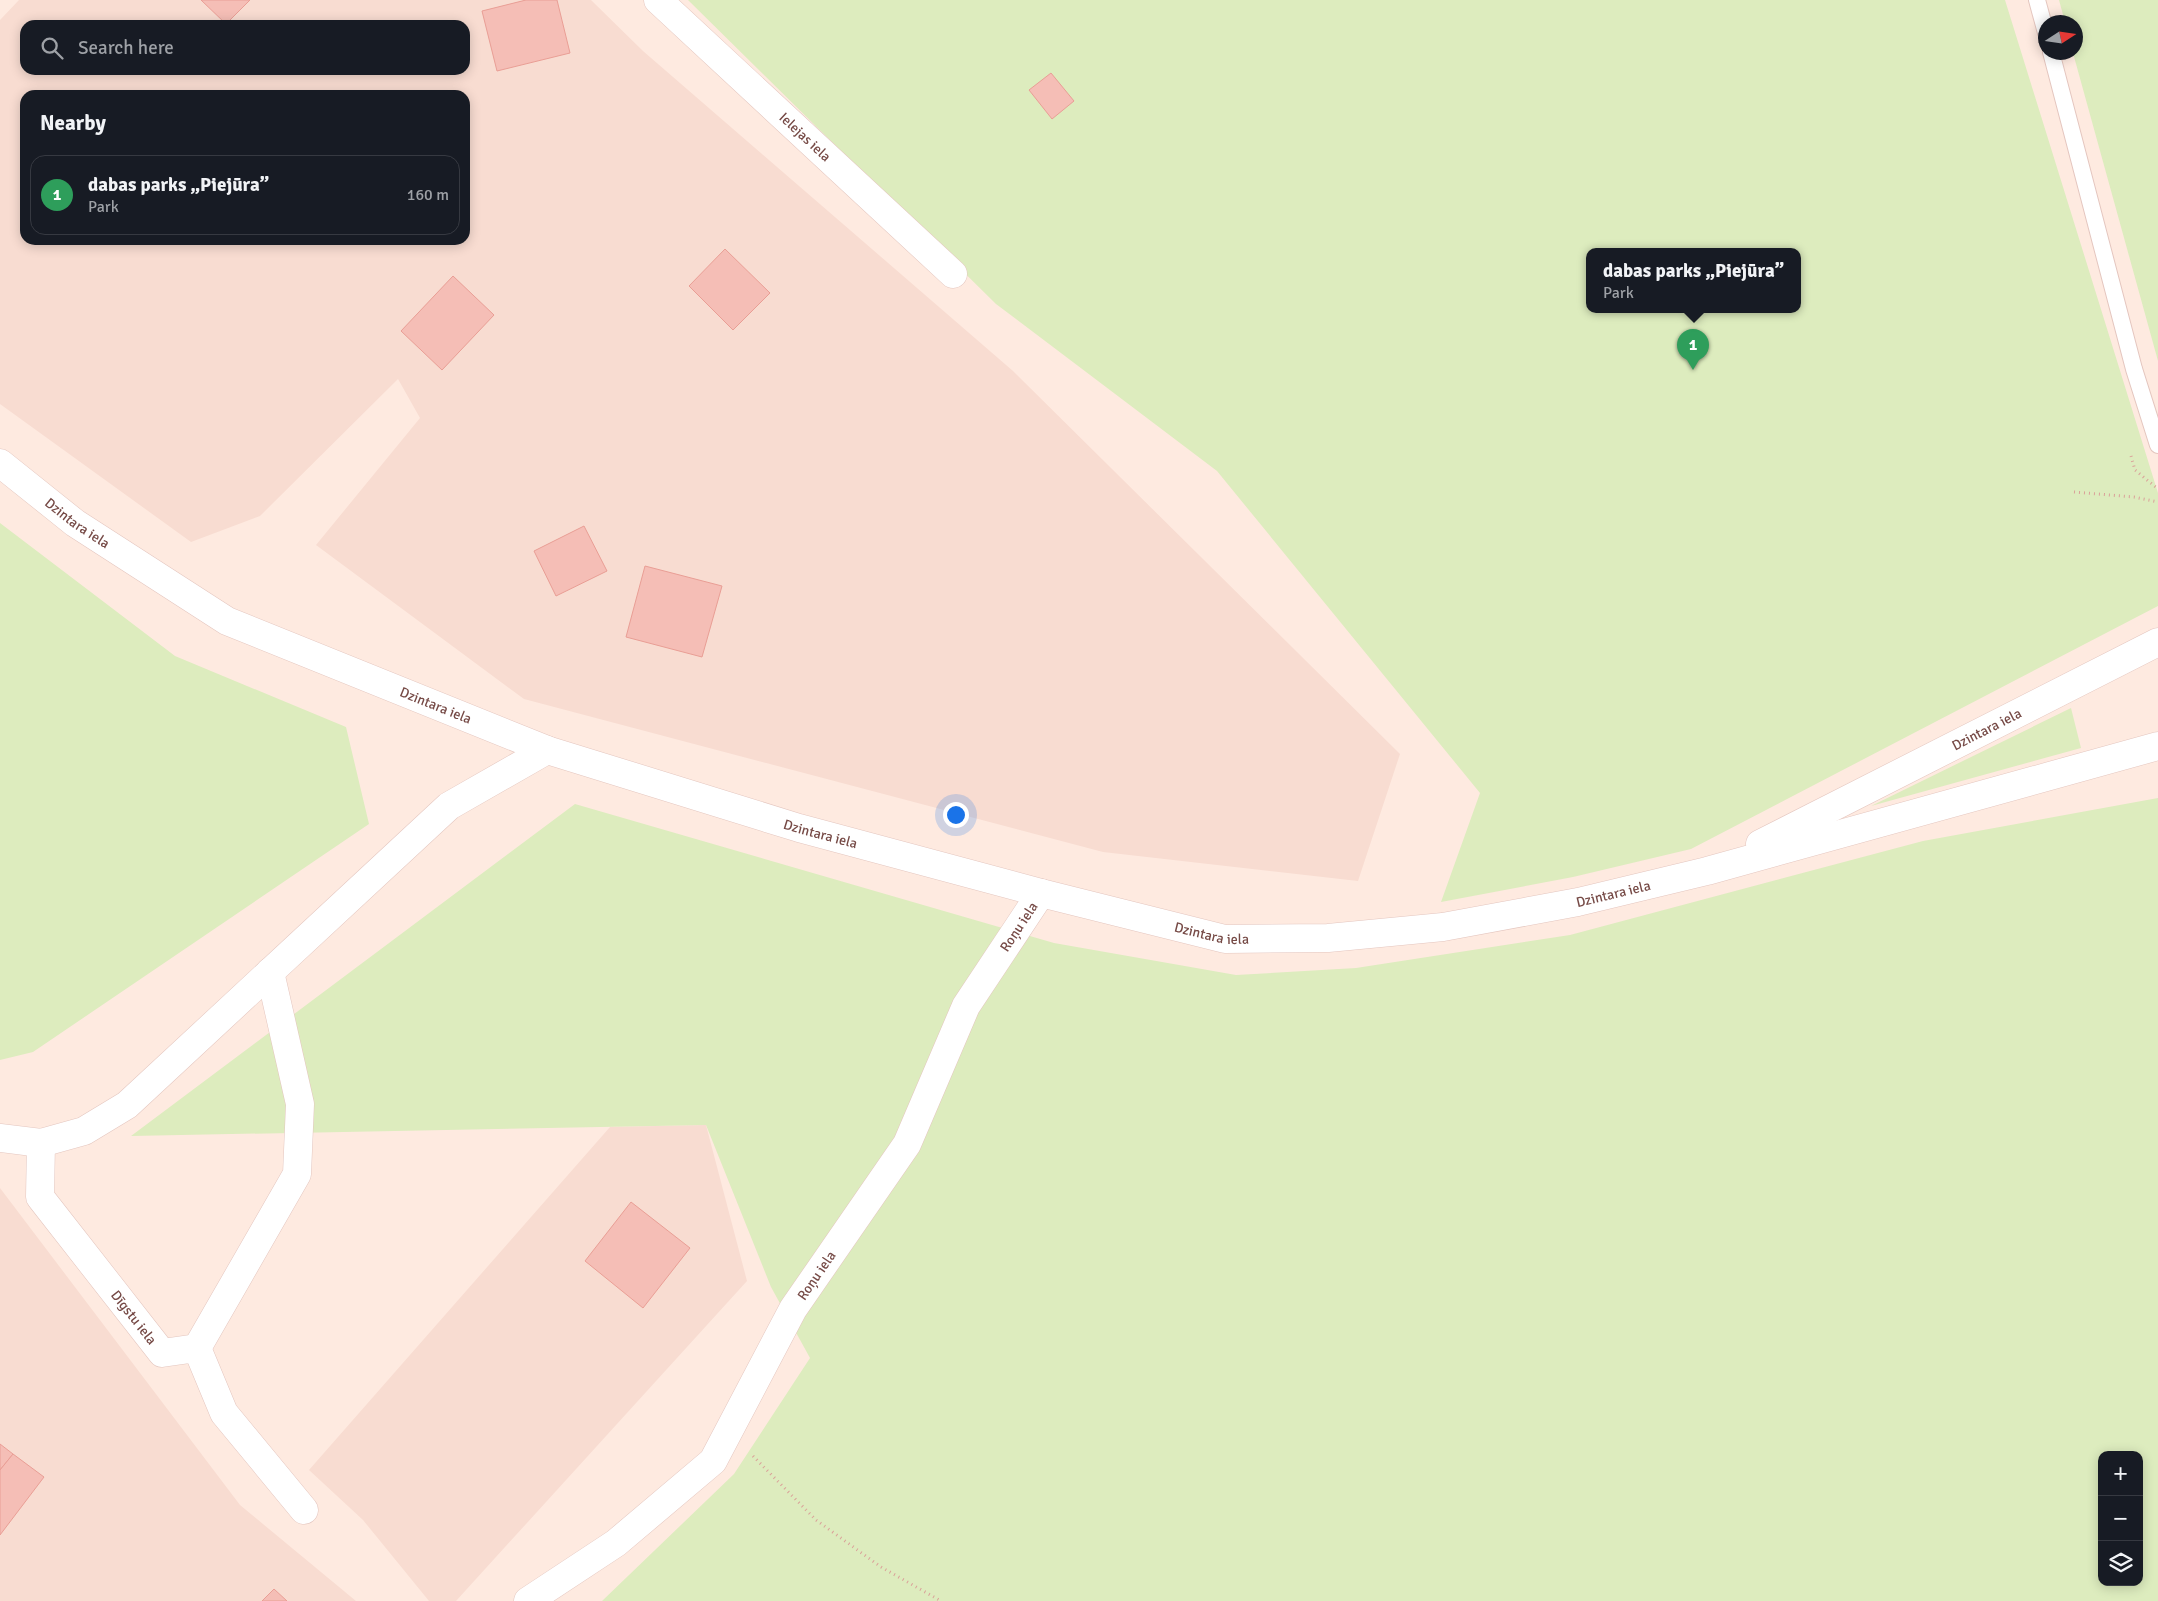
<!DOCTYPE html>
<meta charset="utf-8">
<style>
body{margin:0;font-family:Signika,sans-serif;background:#20242c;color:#f1f3f6}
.controls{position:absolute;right:15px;bottom:15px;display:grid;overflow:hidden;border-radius:10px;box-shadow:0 2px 12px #0003}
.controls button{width:45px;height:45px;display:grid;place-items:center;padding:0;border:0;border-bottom:1px solid #363941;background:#171b24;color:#f1f3f6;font:25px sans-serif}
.compass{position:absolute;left:2038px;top:15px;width:45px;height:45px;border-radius:50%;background:#171b24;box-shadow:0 2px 12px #0003;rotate:78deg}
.you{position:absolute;left:955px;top:814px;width:18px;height:18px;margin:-12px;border:4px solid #fff;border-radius:50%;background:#1a73e8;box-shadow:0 0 0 8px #1a73e833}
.badge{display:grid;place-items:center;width:32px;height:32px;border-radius:50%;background:#2563eb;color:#fff;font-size:16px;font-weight:700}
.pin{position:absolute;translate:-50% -41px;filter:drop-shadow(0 1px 2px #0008)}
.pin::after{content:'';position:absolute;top:26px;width:18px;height:15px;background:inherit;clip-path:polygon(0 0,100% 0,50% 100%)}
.popup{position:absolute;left:1586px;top:248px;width:215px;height:65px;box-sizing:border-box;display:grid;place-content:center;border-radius:10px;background:#171b24;filter:drop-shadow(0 1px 4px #0005);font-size:16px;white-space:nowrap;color:#9ea1a6}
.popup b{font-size:19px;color:#f1f3f6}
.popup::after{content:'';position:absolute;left:50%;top:100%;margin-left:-10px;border:10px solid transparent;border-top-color:#171b24}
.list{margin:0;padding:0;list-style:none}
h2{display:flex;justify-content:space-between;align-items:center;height:65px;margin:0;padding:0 20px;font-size:21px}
h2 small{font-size:16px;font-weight:400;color:#9ea1a6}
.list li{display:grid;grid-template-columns:32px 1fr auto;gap:15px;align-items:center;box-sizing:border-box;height:80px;margin:0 10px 10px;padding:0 10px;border:1px solid #363941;border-radius:15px}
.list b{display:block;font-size:19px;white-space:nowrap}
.list p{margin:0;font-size:16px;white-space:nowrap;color:#9ea1a6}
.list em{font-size:16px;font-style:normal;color:#9ea1a6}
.icon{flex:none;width:28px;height:28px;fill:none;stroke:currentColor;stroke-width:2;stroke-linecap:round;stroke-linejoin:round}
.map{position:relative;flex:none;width:2158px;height:1601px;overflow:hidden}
.search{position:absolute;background:#171b24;box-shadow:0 2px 12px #0003;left:20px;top:20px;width:450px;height:55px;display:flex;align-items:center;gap:12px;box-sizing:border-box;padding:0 18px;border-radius:15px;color:#9ea1a6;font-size:19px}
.panel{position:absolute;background:#171b24;box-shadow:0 2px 12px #0003;left:20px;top:90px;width:450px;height:155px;border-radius:15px}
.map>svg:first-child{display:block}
.residential{fill:#f8dcd1;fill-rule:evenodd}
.green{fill:#ddecbe;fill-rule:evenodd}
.building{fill:#f5beb6;stroke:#e99e95}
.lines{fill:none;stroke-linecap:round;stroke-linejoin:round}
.service-casing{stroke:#e4c6bf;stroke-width:18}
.minor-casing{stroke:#e4c6bf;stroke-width:29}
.tertiary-casing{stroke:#e4c6bf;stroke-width:29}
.path{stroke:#daa199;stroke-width:3;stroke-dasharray:1 4;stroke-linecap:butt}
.service{stroke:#fff;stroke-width:16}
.minor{stroke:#fff;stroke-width:28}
.tertiary{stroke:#fff;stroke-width:28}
.labels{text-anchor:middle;stroke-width:4;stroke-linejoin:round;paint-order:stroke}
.street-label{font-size:14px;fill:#764a46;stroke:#fff0e8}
</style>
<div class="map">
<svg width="2158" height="1601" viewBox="0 0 2158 1601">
<rect width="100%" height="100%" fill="#feeae0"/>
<g class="residential">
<path d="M19 0H591L643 51 1013 371 1400 754 1358 881 1103 852 524 699 316 545 420 418 398 379 260 516 191 542 0 404V20ZM25 25H465V70H25ZM25 95H465V240H25Z"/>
<polygon points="706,1125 747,1281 456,1601 429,1601 363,1520 309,1470 610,1127"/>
<polygon points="0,1188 240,1505 356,1601 0,1601"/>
</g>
<g class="green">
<path d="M688 0H2005L2158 493V606L1691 849 1573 877 1441 902 1480 793 1217 471 996 304ZM1589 251H1797V309H1589Z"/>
<polygon points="2059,0 2158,0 2158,361 2073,53 2076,52 2076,22 2065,22"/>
<polygon points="0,523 175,656 346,727 369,824 33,1052 0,1060"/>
<polygon points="2071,708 2081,748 1871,806"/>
<path d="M2158 798V1601H602L734 1474 810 1358 771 1287 706 1125 131 1136 575 804 1054 943 1236 975 1356 968 1570 935 1923 841ZM2102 1455H2139V1582H2102Z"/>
</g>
<g class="building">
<polygon points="201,0 250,0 226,24"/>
<polygon points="526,0 557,0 570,53 497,71 482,11"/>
<polygon points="1051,73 1074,101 1052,119 1029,90"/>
<polygon points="725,249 770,293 733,330 689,286"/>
<polygon points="453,276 494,315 442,370 401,331"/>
<polygon points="584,526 607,571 556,596 534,551"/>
<polygon points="645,566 722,586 702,657 626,637"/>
<polygon points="631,1202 690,1248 643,1308 585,1261"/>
<polygon points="0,1444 13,1454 0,1470"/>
<polygon points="13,1454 44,1477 0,1535 0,1470"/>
<polygon points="274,1589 287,1601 262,1601"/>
</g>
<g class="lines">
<g class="service-casing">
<g id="service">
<polyline points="2037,0 2046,33"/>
<polyline points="2051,52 2134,369 2158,445"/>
</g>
</g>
<g class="minor-casing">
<g id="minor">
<path id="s1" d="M658 0 953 274"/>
<path id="s2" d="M0 1138 41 1143 40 1197 162 1353 197 1348 224 1413 304 1510"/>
<polyline points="41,1143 84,1131 127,1105 449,806 547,750"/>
<polyline points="197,1348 297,1174 300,1104 270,972"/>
<path id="s3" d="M528 1601 616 1543 713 1461 793 1309 907 1144 966 1006 1041 893"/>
</g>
</g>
<g class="tertiary-casing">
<g id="tertiary">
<path id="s4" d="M0 463 75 523 227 621 547 750 799 828 1041 893 1225 939 1328 938 1443 927 1578 902 1707 871 2158 746"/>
<path id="s5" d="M1760 844 2158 642"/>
</g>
</g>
<g class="path">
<polyline points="2131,456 2135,470 2158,489"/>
<polyline points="2074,492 2134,497 2158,502"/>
<polyline points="753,1456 816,1520 881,1567 941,1601"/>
</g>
<use href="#service" class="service"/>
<use href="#minor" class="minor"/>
<use href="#tertiary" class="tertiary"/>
</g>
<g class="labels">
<g class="street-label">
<text dy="5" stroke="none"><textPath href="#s1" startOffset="201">Ielejas iela</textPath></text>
<text dy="5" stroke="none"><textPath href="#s4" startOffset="98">Dzintara iela</textPath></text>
<text dy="5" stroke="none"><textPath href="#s4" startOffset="502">Dzintara iela</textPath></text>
<text dy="5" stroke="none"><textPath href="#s5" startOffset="254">Dzintara iela</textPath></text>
<text dy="5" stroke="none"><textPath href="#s4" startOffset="908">Dzintara iela</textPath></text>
<text dy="5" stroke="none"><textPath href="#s4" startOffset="1718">Dzintara iela</textPath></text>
<text dy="5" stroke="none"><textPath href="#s3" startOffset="850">Roņu iela</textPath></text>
<text dy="5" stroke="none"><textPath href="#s4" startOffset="1312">Dzintara iela</textPath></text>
<text dy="5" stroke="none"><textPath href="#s3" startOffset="445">Roņu iela</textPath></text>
<text dy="5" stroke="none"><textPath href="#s2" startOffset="248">Dīgstu iela</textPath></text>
</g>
</g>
</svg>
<div class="controls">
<button>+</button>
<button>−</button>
<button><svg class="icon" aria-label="layers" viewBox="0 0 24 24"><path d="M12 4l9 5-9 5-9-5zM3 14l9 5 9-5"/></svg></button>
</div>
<svg class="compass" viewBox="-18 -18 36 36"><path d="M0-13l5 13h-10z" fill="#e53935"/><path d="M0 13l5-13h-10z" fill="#9ea1a6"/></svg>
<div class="you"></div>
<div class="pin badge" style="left:1693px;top:370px;background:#2e9e5b">1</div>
<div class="popup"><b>dabas parks „Piejūra”</b>Park</div>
<div class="search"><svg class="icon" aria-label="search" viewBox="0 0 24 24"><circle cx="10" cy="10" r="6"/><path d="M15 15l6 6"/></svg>Search here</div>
<section class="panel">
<h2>Nearby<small></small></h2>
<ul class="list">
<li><span class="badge" style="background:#2e9e5b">1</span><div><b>dabas parks „Piejūra”</b><p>Park</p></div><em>160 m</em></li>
</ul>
</section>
</div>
